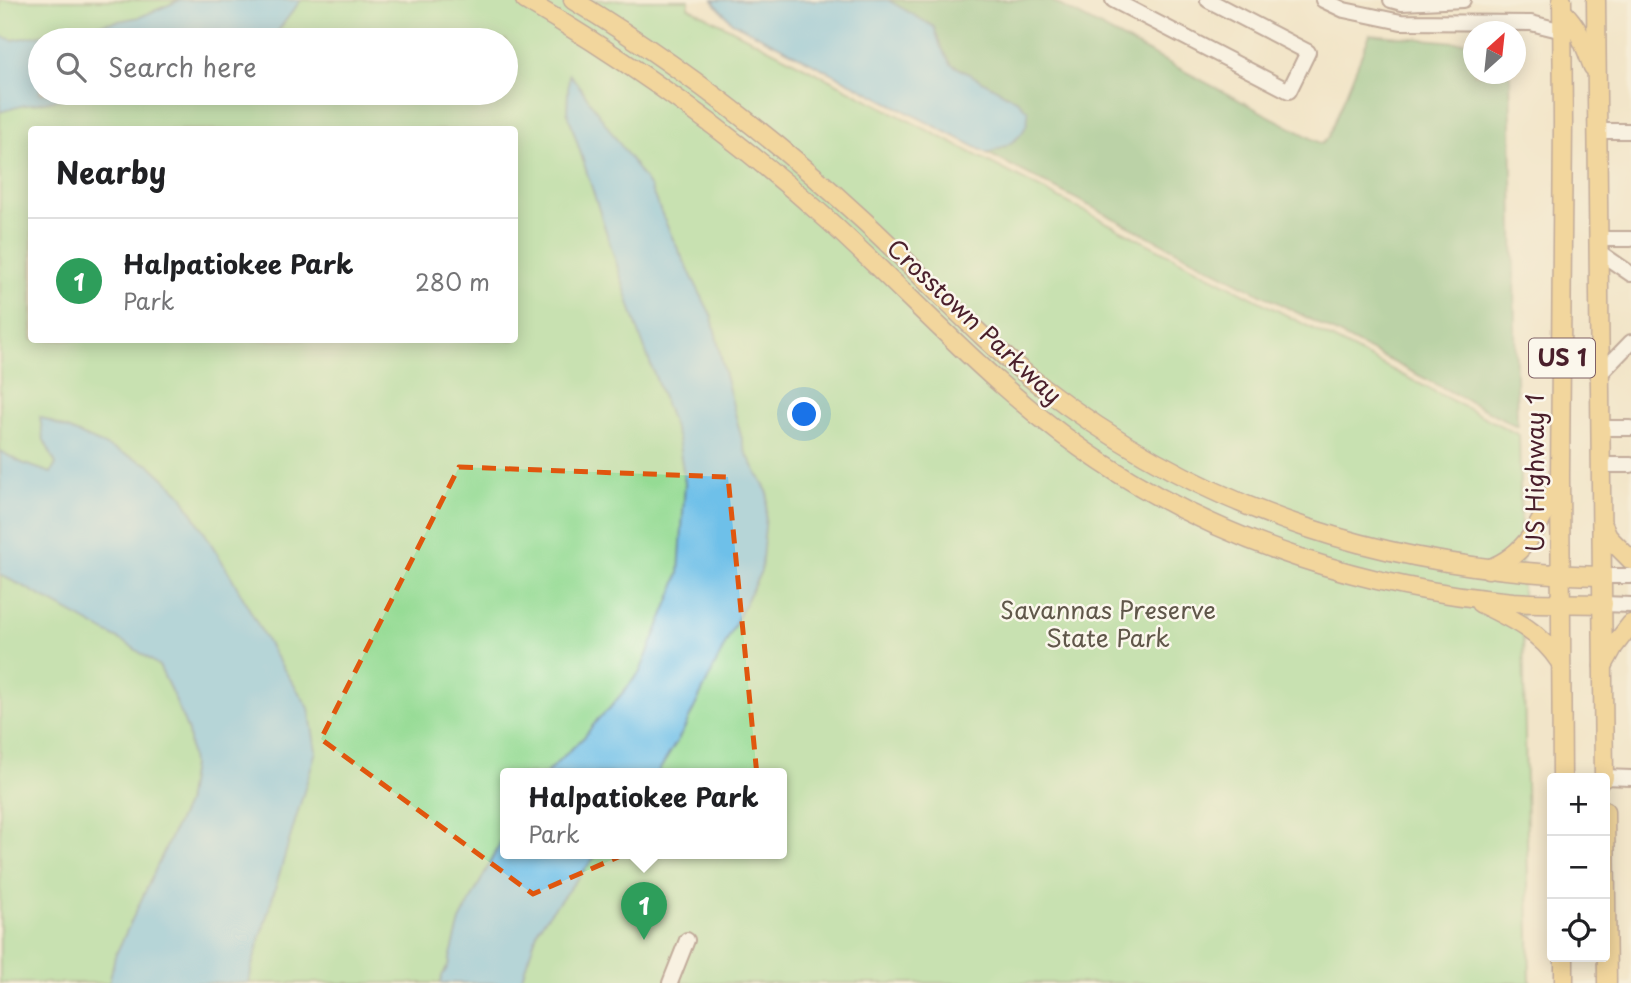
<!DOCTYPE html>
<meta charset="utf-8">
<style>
body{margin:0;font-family:"Playpen Sans",sans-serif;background:#f6f6f6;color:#202124}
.controls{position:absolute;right:21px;bottom:21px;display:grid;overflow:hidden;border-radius:7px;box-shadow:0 4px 18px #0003}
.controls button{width:63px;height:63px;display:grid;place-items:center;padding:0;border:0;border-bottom:2px solid #e0e0e0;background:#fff;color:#202124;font:35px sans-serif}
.compass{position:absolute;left:1463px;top:21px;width:63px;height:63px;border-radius:50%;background:#fff;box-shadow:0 4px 18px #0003;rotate:27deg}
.you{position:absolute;left:805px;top:415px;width:24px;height:24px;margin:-18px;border:5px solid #fff;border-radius:50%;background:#1a73e8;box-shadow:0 0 0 10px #1a73e833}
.badge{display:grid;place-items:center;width:46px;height:46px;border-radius:50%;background:#db2777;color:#fff;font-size:23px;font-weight:700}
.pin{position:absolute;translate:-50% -58px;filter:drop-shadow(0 2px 4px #0008)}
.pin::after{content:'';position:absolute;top:37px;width:24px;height:21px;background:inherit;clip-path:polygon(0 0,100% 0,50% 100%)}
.popup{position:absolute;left:500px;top:768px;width:287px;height:91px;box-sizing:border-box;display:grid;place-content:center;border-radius:7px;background:#fff;filter:drop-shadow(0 2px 5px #0005);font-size:23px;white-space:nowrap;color:#757577}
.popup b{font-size:26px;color:#202124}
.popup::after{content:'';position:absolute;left:50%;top:100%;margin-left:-14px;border:14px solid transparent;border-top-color:#fff}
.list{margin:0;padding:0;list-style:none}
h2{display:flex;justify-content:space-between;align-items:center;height:91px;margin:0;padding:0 28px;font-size:30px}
h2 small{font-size:23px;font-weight:400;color:#757577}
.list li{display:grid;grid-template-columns:46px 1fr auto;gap:21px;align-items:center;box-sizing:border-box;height:126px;padding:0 28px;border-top:2px solid #e0e0e0}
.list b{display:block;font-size:26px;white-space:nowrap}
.list p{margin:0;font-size:23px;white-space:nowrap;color:#757577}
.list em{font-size:23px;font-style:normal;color:#757577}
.icon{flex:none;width:38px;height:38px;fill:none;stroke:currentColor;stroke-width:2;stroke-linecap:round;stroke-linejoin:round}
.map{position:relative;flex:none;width:1631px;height:983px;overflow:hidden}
.search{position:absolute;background:#fff;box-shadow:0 4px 18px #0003;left:28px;top:28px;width:490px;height:77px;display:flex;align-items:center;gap:18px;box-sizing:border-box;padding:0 24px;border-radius:38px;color:#757577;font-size:26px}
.panel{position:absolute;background:#fff;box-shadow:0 4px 18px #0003;left:28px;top:126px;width:490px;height:217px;border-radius:7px}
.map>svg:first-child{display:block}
.green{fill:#95db94;stroke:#707d60;stroke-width:2;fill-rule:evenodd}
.forest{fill:#78bb7e;stroke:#616d54;stroke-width:2}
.water{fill:#6ec0e9;stroke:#5c708a;stroke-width:2}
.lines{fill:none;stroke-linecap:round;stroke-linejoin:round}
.minor-casing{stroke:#856462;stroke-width:18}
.major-casing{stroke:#856462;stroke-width:21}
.minor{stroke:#fff;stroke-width:14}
.major{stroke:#f1c369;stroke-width:18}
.marked{fill:none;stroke:#e0560e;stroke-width:5;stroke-dasharray:14 9;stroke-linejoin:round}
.labels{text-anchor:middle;stroke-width:5;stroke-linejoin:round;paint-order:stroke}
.shield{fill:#fbf7ec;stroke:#7f6065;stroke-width:2}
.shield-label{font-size:23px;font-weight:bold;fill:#4a1f2b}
.street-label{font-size:24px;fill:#4a1f2b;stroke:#fbf7ec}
.park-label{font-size:24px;fill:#60574a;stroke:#fbf7ec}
</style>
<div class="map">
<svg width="1631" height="983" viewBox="0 0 1631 983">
<rect width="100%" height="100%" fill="#fbf7ec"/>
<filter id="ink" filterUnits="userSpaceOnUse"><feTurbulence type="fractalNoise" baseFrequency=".0143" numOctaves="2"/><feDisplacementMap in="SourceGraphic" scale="14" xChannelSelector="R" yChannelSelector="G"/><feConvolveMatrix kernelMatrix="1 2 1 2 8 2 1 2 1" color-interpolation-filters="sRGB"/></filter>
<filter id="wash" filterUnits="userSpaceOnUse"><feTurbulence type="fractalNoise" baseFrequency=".00686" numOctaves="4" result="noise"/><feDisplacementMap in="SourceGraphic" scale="28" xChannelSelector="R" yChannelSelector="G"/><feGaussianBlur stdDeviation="1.57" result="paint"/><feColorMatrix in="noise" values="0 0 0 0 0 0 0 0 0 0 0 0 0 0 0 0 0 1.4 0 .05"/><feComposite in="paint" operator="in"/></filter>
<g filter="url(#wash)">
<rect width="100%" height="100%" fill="#f2e5c9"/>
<path class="green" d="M0 0H689L688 7 1519 435 1530 983H0ZM40 40H506V93H40ZM32 130H514V340H32ZM506 774H782V854H506Z"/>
<polygon class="forest" points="888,0 1050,0 1322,144 1328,138 1370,34 1455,42 1473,41 1474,74 1510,74 1517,426 987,153 1001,149 1018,101 951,64 941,47 937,36"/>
<g class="water">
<polygon points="180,0 301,0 271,40 40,40 40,93 117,93 106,96 89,94 21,106 0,112 0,36 13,40 140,17"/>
<path d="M713 0H888L934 27 941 47 951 64 1018 101 1028 111C1030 135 1008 147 987 153L732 22 716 5Z"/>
<polygon points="569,74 577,83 650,187 672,237 712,317 725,375 745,451 768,493 761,571 682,733 657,774 545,774 584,737 598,719 609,709 640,672 672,594 679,573 685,483 678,439 638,330 567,111"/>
<polygon points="40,417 150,465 180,493 231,576 274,654 309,708 316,751 252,966 249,983 109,983 115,956 186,804 192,765 188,732 175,699 159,666 129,645 19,584 0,575 0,451 22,463 51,473 56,464 43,438"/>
<polygon points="506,832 506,854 597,854 539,927 520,983 441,983 442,976 448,966 460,921"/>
</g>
</g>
<g filter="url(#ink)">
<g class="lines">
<g class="minor-casing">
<g id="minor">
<polyline points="1113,0 1289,91 1308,52 1208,0"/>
<polyline points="1323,0 1344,10 1401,22 1531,23 1563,31"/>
<polyline points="1391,0 1402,3 1463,0"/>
<polyline points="1597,131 1631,131"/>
<polyline points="1599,239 1631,239"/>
<polyline points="1599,252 1631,274"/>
<polyline points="1600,374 1631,342"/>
<polyline points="1601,428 1631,428"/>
<polyline points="1601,465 1631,465"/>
<polyline points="1602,576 1631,576"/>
<polyline points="1603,604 1631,605"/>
<polyline points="1604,777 1631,778"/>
<polyline points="670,983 687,940"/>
</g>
</g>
<g class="major-casing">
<g id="major">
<path d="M525 0C634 64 736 137 829 221 919 303 999 395 1101 462 1223 543 1368 589 1513 602 1543 604 1573 603 1603 604"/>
<path d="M573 0C677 63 774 138 863 220 923 275 977 337 1041 386 1208 514 1394 572 1602 576"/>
<polyline points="1596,0 1604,778"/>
<path d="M1563 12C1579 27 1585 47 1593 67"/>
<polyline points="1603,525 1609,538 1631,560"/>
<path d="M1488 569C1526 556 1543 521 1556 486"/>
<path d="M1480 603C1511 618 1541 632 1560 662"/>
<polyline points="1603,666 1614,646 1631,624"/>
<polyline points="1562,778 1560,476 1563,123 1562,0"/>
<polyline points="1605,811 1607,983"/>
<polyline points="1564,957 1564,983"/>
</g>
</g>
<use href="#minor" class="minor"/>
<use href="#major" class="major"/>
</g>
</g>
<path d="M0 0H1631V983H0ZM459 467 728 477 759 796 533 894 321 739Z" fill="#f2e5c9" fill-opacity=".55" fill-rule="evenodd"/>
<path class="marked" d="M459 467 728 477 759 796 533 894 321 739Z"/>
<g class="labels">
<rect class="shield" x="1529" y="338.5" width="66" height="39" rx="5"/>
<g class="shield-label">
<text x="1562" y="366">US 1</text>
</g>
<g class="street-label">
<text transform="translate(974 322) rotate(43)" y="8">Crosstown Parkway</text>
<text transform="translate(1536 473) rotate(-90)" y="8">US Highway 1</text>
</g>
<g class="park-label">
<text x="1108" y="619">Savannas Preserve<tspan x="1108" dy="28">State Park</tspan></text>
</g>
</g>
</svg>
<div class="controls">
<button>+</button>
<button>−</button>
<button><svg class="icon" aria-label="locate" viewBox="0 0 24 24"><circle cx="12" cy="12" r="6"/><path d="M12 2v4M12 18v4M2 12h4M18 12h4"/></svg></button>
</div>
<svg class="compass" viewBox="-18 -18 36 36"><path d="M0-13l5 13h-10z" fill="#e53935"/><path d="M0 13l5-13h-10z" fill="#757577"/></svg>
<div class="you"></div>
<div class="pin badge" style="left:644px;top:940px;background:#2e9e5b">1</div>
<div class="popup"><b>Halpatiokee Park</b>Park</div>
<div class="search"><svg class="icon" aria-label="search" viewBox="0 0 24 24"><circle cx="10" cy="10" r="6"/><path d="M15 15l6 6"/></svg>Search here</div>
<section class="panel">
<h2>Nearby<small></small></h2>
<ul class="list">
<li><span class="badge" style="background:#2e9e5b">1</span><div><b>Halpatiokee Park</b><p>Park</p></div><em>280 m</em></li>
</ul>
</section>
</div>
